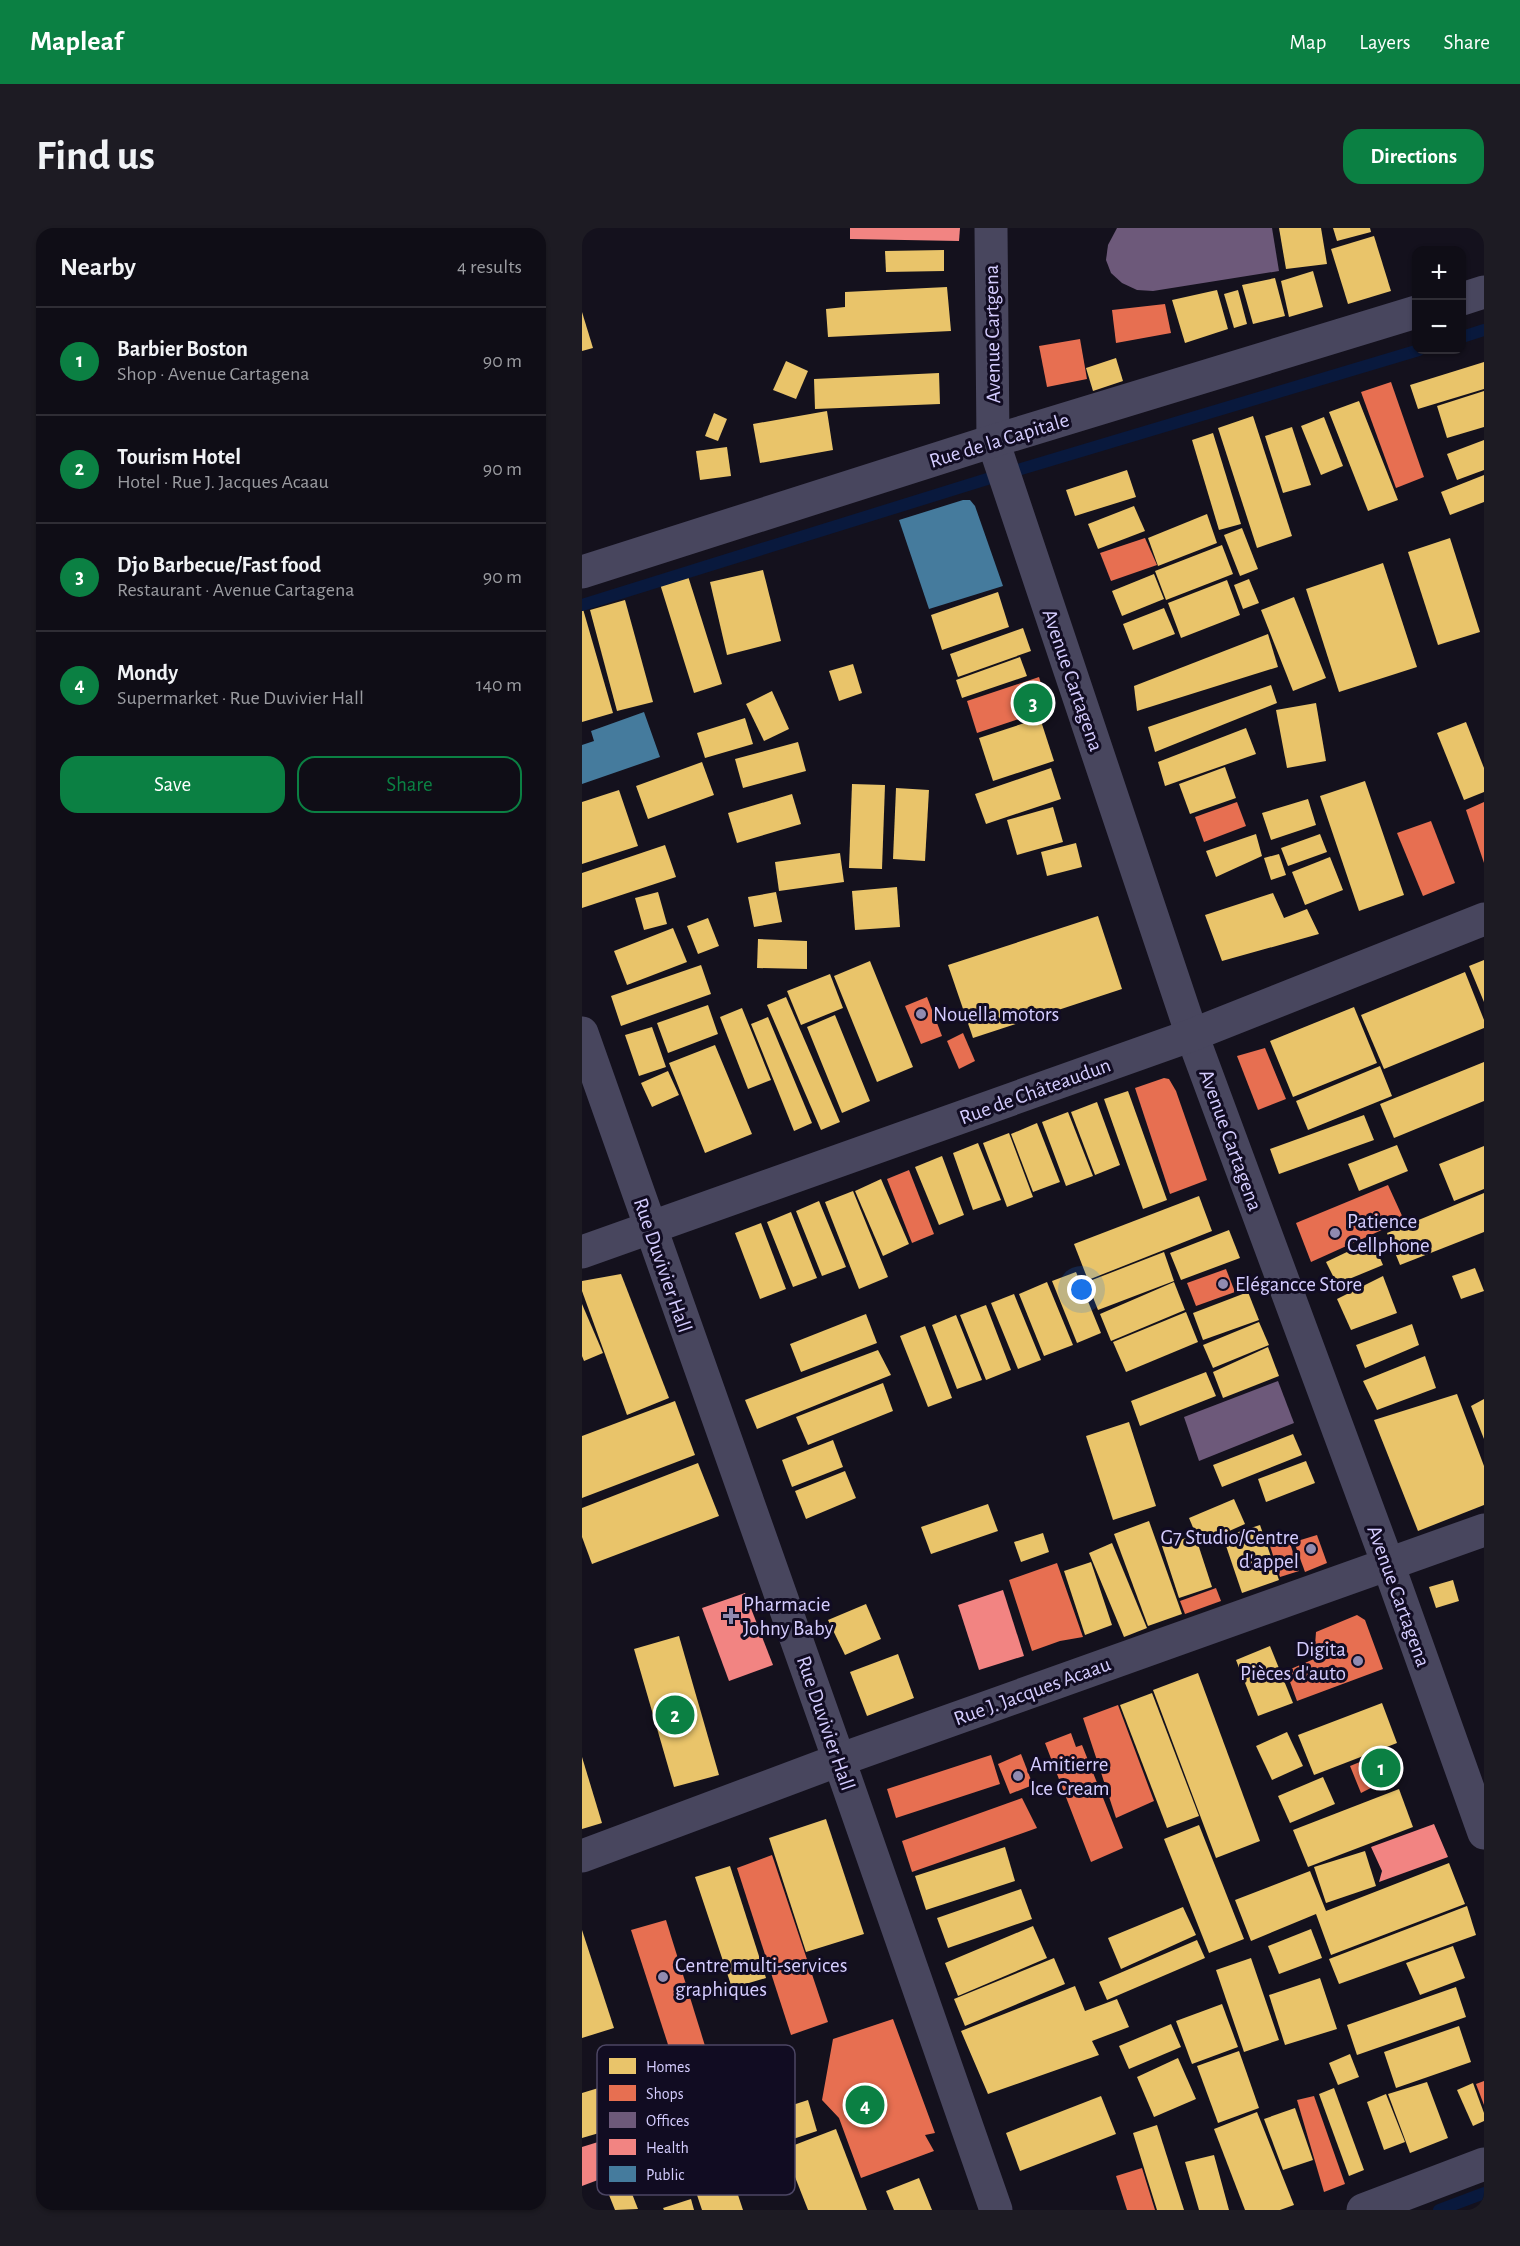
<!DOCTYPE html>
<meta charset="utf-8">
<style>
body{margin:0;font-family:"Alegreya Sans",sans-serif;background:#1d1b23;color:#f1f3f6}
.controls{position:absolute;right:18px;top:18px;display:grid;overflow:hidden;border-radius:12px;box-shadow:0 2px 4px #0004}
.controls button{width:54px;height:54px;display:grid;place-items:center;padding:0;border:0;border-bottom:2px solid #2f2d35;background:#0f0d16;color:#f1f3f6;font:30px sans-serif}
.you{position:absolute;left:500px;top:1062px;width:21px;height:21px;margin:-15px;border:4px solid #fff;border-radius:50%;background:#1a73e8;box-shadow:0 0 0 9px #1a73e833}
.badge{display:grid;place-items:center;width:39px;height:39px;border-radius:50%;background:#0b8043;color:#fff;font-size:20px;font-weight:700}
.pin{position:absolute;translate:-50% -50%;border:3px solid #fff;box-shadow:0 2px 6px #0006}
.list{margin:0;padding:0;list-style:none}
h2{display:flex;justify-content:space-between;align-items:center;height:78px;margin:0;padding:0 24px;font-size:26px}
h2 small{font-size:20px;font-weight:400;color:#9b9ca1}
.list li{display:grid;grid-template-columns:39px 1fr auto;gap:18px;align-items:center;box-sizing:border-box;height:108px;padding:0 24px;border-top:2px solid #2f2d35}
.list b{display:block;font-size:22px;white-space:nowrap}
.list p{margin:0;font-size:20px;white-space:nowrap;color:#9b9ca1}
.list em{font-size:20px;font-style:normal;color:#9b9ca1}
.actions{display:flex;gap:12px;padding:18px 24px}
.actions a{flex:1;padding:14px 0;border:2px solid #0b8043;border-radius:18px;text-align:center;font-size:21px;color:#0b8043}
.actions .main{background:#0b8043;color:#fff}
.map{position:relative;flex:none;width:902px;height:1982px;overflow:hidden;border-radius:18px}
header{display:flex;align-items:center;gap:36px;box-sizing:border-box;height:84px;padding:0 30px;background:#0b8043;color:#fff}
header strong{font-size:28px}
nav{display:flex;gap:33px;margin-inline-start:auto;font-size:21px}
.intro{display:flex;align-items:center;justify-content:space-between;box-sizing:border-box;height:144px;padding:0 36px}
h1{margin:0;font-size:42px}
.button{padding:15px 27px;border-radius:18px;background:#0b8043;color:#fff;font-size:21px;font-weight:700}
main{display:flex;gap:36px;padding:0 36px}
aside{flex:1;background:#0f0d16;border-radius:18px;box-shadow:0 2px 4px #0004}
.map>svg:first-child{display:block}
.homes{fill:#e9c46a}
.shops{fill:#e76f51}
.offices{fill:#6d597a}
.health{fill:#f28482}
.public{fill:#457b9d}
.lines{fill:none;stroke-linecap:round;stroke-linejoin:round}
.stream{stroke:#09193d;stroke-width:12}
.minor{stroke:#48465e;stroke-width:33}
.poi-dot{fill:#918bb0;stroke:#110c22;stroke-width:2}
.labels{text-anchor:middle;stroke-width:6;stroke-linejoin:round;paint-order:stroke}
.street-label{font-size:21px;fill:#d5cdff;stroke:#110c22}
.poi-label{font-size:21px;fill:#d5cdff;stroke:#110c22;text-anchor:start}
.key{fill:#110c22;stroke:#4c4664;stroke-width:1.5}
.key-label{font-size:16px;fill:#d5cdff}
</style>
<header>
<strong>Mapleaf</strong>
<nav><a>Map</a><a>Layers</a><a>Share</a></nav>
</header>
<div class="intro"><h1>Find us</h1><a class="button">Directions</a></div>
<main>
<aside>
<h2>Nearby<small>4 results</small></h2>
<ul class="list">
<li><span class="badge">1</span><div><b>Barbier Boston</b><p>Shop · Avenue Cartagena</p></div><em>90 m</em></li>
<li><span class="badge">2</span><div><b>Tourism Hotel</b><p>Hotel · Rue J. Jacques Acaau</p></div><em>90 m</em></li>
<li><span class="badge">3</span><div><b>Djo Barbecue/Fast food</b><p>Restaurant · Avenue Cartagena</p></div><em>90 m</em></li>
<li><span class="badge">4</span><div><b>Mondy</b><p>Supermarket · Rue Duvivier Hall</p></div><em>140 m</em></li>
</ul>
<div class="actions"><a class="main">Save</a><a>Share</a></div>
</aside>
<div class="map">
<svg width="902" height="1982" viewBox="0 0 902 1982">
<rect width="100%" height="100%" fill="#14111d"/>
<g class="homes">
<polygon points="697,0 739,0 745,36 704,41"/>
<polygon points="751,0 788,0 789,4 755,13"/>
<polygon points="792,8 809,63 766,76 749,21"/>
<polygon points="362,22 362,43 304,44 303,23"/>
<polygon points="731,43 741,79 707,89 699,53"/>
<polygon points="693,50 703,88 671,96 660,57"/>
<polygon points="365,59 369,103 246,109 244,81 263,79 263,64"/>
<polygon points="635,62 646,101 603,115 590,72"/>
<polygon points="656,62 665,96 652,100 642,66"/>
<polygon points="0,84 11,120 0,123"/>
<polygon points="534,130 541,153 511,163 504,140"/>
<polygon points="204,133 226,143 214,171 191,162"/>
<polygon points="902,134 902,161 836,181 828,157"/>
<polygon points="357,145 358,176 233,181 232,151"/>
<polygon points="902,163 902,199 865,210 855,178"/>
<polygon points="777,173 816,272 786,283 747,184"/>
<polygon points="245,183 251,222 178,235 171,196"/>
<polygon points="132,185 145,191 136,213 123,208"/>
<polygon points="671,188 710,308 675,320 636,200"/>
<polygon points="742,189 761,238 739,247 719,198"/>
<polygon points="710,199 729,257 701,265 683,208"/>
<polygon points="631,205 659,296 637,302 610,212"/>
<polygon points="902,212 902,242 875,252 865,226"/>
<polygon points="145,219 149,248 118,252 114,223"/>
<polygon points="545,242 554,269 493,288 484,262"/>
<polygon points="902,247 902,274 868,287 859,264"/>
<polygon points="552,278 563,303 516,321 506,296"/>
<polygon points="625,286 635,315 576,338 566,310"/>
<polygon points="660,300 676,341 658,348 642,307"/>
<polygon points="868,310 898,404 856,417 826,324"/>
<polygon points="640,317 651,346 584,372 573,343"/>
<polygon points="801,335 835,439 757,464 724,361"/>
<polygon points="181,342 199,413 145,427 128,354"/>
<polygon points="572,346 582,371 540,388 530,363"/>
<polygon points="106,348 140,456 112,465 78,356"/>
<polygon points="667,351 677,375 661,381 652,357"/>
<polygon points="645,352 658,387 599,410 586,375"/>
<polygon points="416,364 427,399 360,422 349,387"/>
<polygon points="712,369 744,450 711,463 679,382"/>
<polygon points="43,372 71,474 35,483 8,382"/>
<polygon points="582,380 593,406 551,422 541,396"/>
<polygon points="1,381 31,485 0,494 0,382"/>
<polygon points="441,400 449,423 376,449 368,426"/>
<polygon points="686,406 696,439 555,483 552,458"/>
<polygon points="438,429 445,448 380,470 374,452"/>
<polygon points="271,436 280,465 257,473 247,443"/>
<polygon points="689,457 695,475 573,524 566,499"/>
<polygon points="190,463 207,501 182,513 164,476"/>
<polygon points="734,475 744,533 705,540 694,482"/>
<polygon points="163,490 171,516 123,530 115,505"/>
<polygon points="458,490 472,533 411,553 397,510"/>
<polygon points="884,494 902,540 902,564 882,572 855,505"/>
<polygon points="664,500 674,526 583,558 576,534"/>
<polygon points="216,514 224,543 161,560 153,531"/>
<polygon points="120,534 132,567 66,591 54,558"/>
<polygon points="643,539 654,570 608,586 597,556"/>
<polygon points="469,540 479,571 404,596 393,566"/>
<polygon points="783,553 822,667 777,683 738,568"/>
<polygon points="270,556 303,557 300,641 267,640"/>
<polygon points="314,560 347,562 343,633 311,631"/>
<polygon points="37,562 56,618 0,636 0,574"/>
<polygon points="210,566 219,596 155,615 146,585"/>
<polygon points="726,571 734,597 689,612 680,585"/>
<polygon points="471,579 481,614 435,627 425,592"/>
<polygon points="674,606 680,628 634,649 624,623"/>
<polygon points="738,606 745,624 706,638 699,620"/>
<polygon points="494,615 500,639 465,648 459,624"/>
<polygon points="83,617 94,649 0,680 0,645"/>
<polygon points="258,625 262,654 197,663 193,634"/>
<polygon points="697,626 704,647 689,652 682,630"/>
<polygon points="748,629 761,662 723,677 710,644"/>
<polygon points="315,659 318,699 273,702 270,663"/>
<polygon points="76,664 85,696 62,702 53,670"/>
<polygon points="194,664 200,694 172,699 166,669"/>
<polygon points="691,665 702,690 725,681 737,706 640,733 623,687"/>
<polygon points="516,688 540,761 391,810 366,737"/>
<polygon points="126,690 137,718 116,726 105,698"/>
<polygon points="91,700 105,734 45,757 32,723"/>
<polygon points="176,711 225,713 225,741 175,740"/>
<polygon points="902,732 902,774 887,738"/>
<polygon points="288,733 331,839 295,854 252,748"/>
<polygon points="119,737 129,766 39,798 29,768"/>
<polygon points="883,744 902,792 902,800 802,841 779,787"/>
<polygon points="248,746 261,780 219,797 205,763"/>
<polygon points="204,769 258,894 239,902 185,777"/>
<polygon points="126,777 136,806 86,825 75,795"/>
<polygon points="772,779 795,835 711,869 688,813"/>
<polygon points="160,780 189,852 166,861 138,789"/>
<polygon points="253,787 288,873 260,885 225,799"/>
<polygon points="186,789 230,895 212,903 169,796"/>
<polygon points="70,799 84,839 57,848 43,807"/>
<polygon points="133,817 170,906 123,925 87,835"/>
<polygon points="902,834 902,873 812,910 798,876"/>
<polygon points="798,838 810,868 726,902 714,873"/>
<polygon points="86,843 97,867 70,879 59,855"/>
<polygon points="546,863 585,972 561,981 522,871"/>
<polygon points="515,874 538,937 513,947 489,884"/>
<polygon points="486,884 511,948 484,958 460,894"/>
<polygon points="782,887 792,912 697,946 688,921"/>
<polygon points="455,895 478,954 451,964 429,906"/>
<polygon points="427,905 451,969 425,979 401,915"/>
<polygon points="396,915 419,972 391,982 371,925"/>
<polygon points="815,917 826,943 777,963 766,936"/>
<polygon points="902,918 902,961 872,973 857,936"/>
<polygon points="360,928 382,987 357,997 333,939"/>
<polygon points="299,951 327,1016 301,1028 273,963"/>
<polygon points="271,963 306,1049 277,1061 243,974"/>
<polygon points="902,965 902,1004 818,1037 805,1005"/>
<polygon points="617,968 630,1003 506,1052 492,1016"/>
<polygon points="237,973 264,1039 240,1048 214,983"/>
<polygon points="209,984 235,1050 211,1059 185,994"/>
<polygon points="179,995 204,1061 178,1071 153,1005"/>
<polygon points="647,1002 658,1030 599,1052 588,1025"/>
<polygon points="790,1012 801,1037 755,1056 744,1034"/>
<polygon points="582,1024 592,1053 516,1082 505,1054"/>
<polygon points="893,1040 902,1063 879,1071 870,1048"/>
<polygon points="494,1044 519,1105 495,1115 470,1053"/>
<polygon points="39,1046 87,1170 45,1187 0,1063 0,1053"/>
<polygon points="801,1048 815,1085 769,1102 755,1071"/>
<polygon points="465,1054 491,1117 462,1128 437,1066"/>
<polygon points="592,1054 603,1082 529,1113 518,1086"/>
<polygon points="666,1064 677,1092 621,1112 611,1085"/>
<polygon points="432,1066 459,1132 436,1141 409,1075"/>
<polygon points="0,1076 21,1125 2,1133 0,1128"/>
<polygon points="404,1077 429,1142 404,1152 378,1087"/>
<polygon points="604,1084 616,1114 544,1144 531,1114"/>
<polygon points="284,1086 295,1115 219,1144 208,1116"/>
<polygon points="374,1087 400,1152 375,1161 350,1097"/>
<polygon points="677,1094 687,1117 631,1140 621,1117"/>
<polygon points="830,1096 837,1117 783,1140 774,1117"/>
<polygon points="343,1098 370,1170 346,1179 318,1108"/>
<polygon points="686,1119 697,1148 641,1170 631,1144"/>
<polygon points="296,1122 309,1147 175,1201 163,1172"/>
<polygon points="843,1128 854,1160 795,1182 781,1153"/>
<polygon points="624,1144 634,1168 558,1198 549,1173"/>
<polygon points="301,1155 311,1183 226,1217 214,1189"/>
<polygon points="875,1166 902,1238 902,1277 836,1303 792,1192"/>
<polygon points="902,1171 902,1211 889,1178"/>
<polygon points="93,1173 113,1227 0,1270 0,1208"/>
<polygon points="547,1194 574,1278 531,1292 504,1208"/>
<polygon points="711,1206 720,1227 640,1259 631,1237"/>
<polygon points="251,1212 261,1239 210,1259 200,1232"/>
<polygon points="724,1233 733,1255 684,1274 676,1251"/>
<polygon points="116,1235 137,1288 10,1336 0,1309 0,1280"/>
<polygon points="263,1243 274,1270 224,1291 213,1263"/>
<polygon points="652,1271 663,1296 618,1316 607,1290"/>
<polygon points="406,1276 416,1303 349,1326 339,1299"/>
<polygon points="567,1293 600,1386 566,1398 532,1306"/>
<polygon points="678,1297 697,1352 660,1365 641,1309"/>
<polygon points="461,1305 467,1324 439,1334 432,1314"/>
<polygon points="613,1307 630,1359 597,1370 580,1318"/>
<polygon points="530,1315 565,1400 542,1409 507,1325"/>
<polygon points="509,1334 530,1397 503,1407 482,1343"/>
<polygon points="871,1352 877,1373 854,1380 847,1359"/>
<polygon points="284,1376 299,1411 263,1427 246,1392"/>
<polygon points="97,1408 137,1547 92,1559 52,1421"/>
<polygon points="688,1418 711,1475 676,1488 654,1432"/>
<polygon points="316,1426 332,1470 285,1488 268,1444"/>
<polygon points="616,1445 678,1613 634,1630 571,1462"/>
<polygon points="570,1465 617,1588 585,1600 538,1477"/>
<polygon points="800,1475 815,1515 732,1547 716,1507"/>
<polygon points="705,1504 721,1538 690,1552 674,1518"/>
<polygon points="0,1529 20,1595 0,1601"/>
<polygon points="741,1549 753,1576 708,1595 696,1568"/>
<polygon points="817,1561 831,1599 726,1639 711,1602"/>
<polygon points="244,1591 282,1706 224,1724 187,1610"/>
<polygon points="617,1597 662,1711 627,1725 582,1611"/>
<polygon points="423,1619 433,1653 344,1682 333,1648"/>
<polygon points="783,1623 794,1658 744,1675 732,1639"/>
<polygon points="867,1635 883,1676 749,1727 734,1686 669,1713 653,1672 728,1643 744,1683"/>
<polygon points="148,1638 184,1750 150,1760 113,1649"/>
<polygon points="439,1661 450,1691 366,1720 355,1690"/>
<polygon points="885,1678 894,1707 757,1756 747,1731"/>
<polygon points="601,1679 614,1707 539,1741 526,1710"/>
<polygon points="451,1698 465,1730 376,1768 363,1735"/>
<polygon points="729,1701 740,1730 697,1746 686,1718"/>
<polygon points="0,1702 32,1800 0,1810"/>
<polygon points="615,1712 623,1730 525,1772 517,1754"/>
<polygon points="871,1718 883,1750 838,1767 824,1735"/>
<polygon points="472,1730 483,1756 383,1798 372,1771"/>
<polygon points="669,1730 697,1812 662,1824 634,1742"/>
<polygon points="738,1750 755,1801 703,1817 687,1767"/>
<polygon points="493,1758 503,1783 535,1771 547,1799 510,1813 517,1827 406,1866 379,1803"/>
<polygon points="874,1759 884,1789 775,1827 765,1797"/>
<polygon points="640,1776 656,1819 610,1836 594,1793"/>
<polygon points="589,1796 599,1819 547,1841 537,1818"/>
<polygon points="877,1798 889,1834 814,1860 802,1824"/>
<polygon points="657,1823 677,1880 636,1895 615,1838"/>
<polygon points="768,1826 777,1849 756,1857 747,1835"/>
<polygon points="596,1830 614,1871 572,1889 555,1849"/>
<polygon points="46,1851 58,1893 0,1910 0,1865"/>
<polygon points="845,1854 866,1910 828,1925 806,1866"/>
<polygon points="891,1855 902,1885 902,1893 891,1898 875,1862"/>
<polygon points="752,1860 782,1942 767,1948 737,1866"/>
<polygon points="804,1866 823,1914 802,1922 785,1874"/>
<polygon points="519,1868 534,1906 438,1943 424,1905"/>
<polygon points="226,1872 235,1903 199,1915 189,1884"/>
<polygon points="713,1880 731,1932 701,1942 682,1891"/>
<polygon points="675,1884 712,1977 698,1982 663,1982 632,1901"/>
<polygon points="575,1897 602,1982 575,1982 551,1905"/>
<polygon points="254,1901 285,1982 226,1982 202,1921"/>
<polygon points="632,1927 647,1982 617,1982 603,1934"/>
<polygon points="337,1950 350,1982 312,1982 304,1963"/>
<polygon points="45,1953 56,1981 33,1982 25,1962"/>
<polygon points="152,1955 161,1982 120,1982 114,1964"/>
<polygon points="109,1971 112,1982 82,1982 81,1980"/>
</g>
<g class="shops">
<polygon points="583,76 589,105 534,115 530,82"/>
<polygon points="498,111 505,151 465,159 457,118"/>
<polygon points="809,154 842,249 814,260 779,164"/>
<polygon points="563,310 575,337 529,353 518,325"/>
<polygon points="457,449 467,481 395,505 385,473"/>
<polygon points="655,574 664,598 622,614 613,589"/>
<polygon points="902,574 902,635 884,582"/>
<polygon points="849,593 873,655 841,668 815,605"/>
<polygon points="345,769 360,808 339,816 323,778"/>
<polygon points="381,805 393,833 377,841 365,813"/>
<polygon points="683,820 704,871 676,882 655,828"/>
<polygon points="582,850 587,851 594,863 625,952 588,966 553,860"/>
<polygon points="327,942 352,1006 330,1015 305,951"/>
<polygon points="806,957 822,992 729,1034 714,995"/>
<polygon points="644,1041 653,1064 614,1078 605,1055"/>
<polygon points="735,1307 745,1335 723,1344 712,1314"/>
<polygon points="706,1309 717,1343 698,1349 687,1315"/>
<polygon points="475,1335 501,1409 478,1413 450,1423 427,1352"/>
<polygon points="634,1360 639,1373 603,1386 598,1373"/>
<polygon points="775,1387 783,1392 801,1441 715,1473 704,1443 732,1431 734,1404"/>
<polygon points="536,1477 572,1573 534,1590 501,1490"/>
<polygon points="489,1505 494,1519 500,1517 541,1620 509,1634 463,1515"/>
<polygon points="810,1521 820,1544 779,1565 768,1538"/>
<polygon points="439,1526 451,1557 428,1566 416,1536"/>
<polygon points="409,1527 418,1556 314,1590 305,1561"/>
<polygon points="440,1570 455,1600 330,1644 320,1613"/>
<polygon points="190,1627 246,1794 209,1807 155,1640"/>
<polygon points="84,1692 124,1821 91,1832 49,1702"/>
<polygon points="311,1791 353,1905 343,1907 352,1923 279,1950 257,1890 240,1872 251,1811"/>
<polygon points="902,1853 902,1877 894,1856"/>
<polygon points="732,1868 763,1956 742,1964 715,1872"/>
<polygon points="560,1940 573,1982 545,1982 534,1948"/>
</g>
<g class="offices">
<polygon points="535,0 690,0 697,43 571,63 555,62 540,55 529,45 524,32 526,17"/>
<polygon points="696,1153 712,1195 617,1233 602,1189"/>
</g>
<g class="health">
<polygon points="268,0 378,0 377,13 268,11"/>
<polygon points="421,1362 442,1428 397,1442 376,1377"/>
<polygon points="163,1365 191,1437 147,1453 120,1380"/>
<polygon points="852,1596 866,1629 797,1654 800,1643 789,1619"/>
<polygon points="16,1914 29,1947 0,1958 0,1919"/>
</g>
<g class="public">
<polygon points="381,272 388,272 393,278 421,358 347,381 317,292"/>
<polygon points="62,484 78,529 0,556 0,517 12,513 9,503"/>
</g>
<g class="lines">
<g class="stream">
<polyline points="880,109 902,102"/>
<polyline points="0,377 402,252 837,122"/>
<polyline points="857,1982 902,1965"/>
</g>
<g class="minor">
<polyline points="409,0 411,213 610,807 806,1336 902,1605"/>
<polyline points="880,71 902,64"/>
<polyline points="0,344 411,213 834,84"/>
<polyline points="0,805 257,1532 414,1982"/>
<polyline points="0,1024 610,807 902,691"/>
<polyline points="0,1628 257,1532 902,1302"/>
<polyline points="781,1982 902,1936"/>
</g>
</g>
<g class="poi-dot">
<circle cx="339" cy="786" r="6"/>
<circle cx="753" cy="1005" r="6"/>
<circle cx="641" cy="1056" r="6"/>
<circle cx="729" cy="1321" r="6"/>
<path d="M146 1379h6v6h6v6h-6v6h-6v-6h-6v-6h6z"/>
<circle cx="776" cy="1433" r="6"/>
<circle cx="436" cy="1548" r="6"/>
<circle cx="81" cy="1749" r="6"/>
</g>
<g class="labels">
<g class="street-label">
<text transform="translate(410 106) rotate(-91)" y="7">Avenue Cartgena</text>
<text transform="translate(417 212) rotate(-17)" y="7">Rue de la Capitale</text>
<text transform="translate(491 452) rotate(71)" y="7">Avenue Cartagena</text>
<text transform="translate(453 863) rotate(-20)" y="7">Rue de Châteaudun</text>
<text transform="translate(649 912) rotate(70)" y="7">Avenue Cartagena</text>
<text transform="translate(81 1037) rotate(71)" y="7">Rue Duvivier Hall</text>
<text transform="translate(817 1368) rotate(70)" y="7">Avenue Cartagena</text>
<text transform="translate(450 1463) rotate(-20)" y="7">Rue J. Jacques Acaau</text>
<text transform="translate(244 1495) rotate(71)" y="7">Rue Duvivier Hall</text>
</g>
<g class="poi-label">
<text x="351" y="793">Nouella motors</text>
<text x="765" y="1000">Patience<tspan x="765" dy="24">Cellphone</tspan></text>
<text x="653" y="1063">Elégancce Store</text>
<text x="717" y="1316" text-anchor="end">G7 Studio/Centre<tspan x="717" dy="24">d'appel</tspan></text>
<text x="161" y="1383">Pharmacie<tspan x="161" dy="24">Johny Baby</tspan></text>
<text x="764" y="1428" text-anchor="end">Digita<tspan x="764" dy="24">Pièces d'auto</tspan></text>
<text x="448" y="1543">Amitierre<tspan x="448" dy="24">Ice Cream</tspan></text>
<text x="93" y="1744">Centre multi-services<tspan x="93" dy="24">graphiques</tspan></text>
</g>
</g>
<rect x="15" y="1817" width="198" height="150" rx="9" class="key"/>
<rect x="27" y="1830" width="27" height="16" fill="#e9c46a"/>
<rect x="27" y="1857" width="27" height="16" fill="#e76f51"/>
<rect x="27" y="1884" width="27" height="16" fill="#6d597a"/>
<rect x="27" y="1911" width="27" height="16" fill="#f28482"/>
<rect x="27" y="1938" width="27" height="16" fill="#457b9d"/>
<g class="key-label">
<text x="64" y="1844">Homes</text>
<text x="64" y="1871">Shops</text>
<text x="64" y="1898">Offices</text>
<text x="64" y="1925">Health</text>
<text x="64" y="1952">Public</text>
</g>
</svg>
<div class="controls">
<button>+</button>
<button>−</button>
</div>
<div class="you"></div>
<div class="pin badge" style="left:799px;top:1540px">1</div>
<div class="pin badge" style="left:93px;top:1487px">2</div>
<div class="pin badge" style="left:451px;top:475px">3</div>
<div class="pin badge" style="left:283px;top:1877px">4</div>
</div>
</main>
